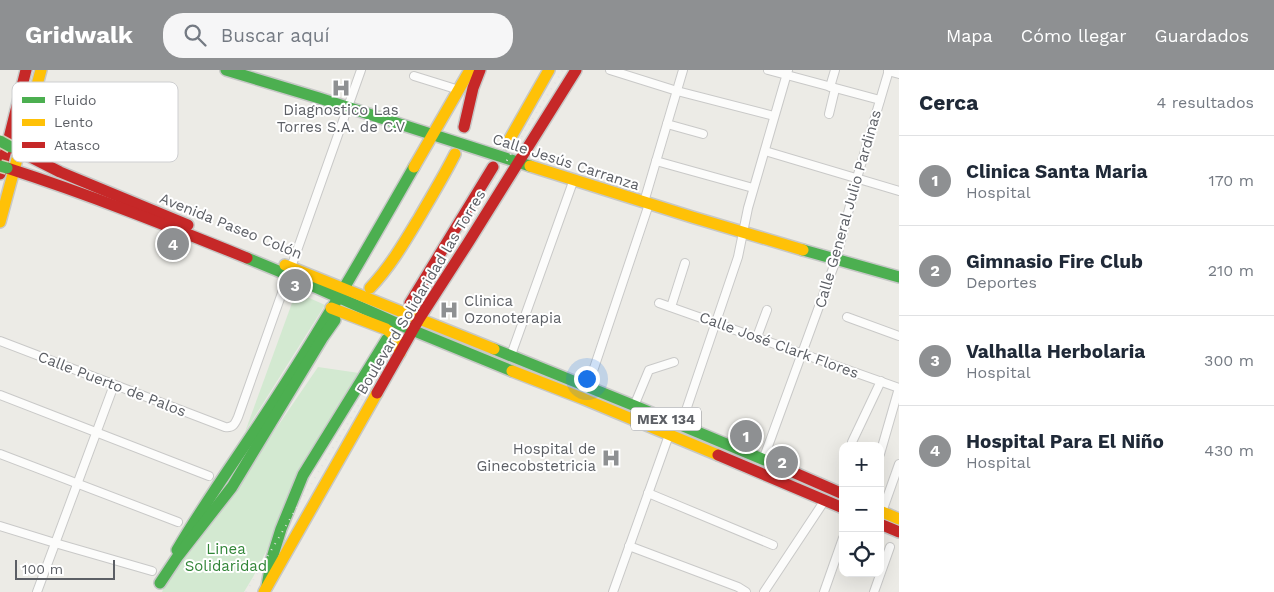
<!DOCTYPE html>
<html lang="es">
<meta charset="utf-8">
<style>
body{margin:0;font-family:"Work Sans",sans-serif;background:#f6f6f7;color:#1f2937}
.controls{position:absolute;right:15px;bottom:15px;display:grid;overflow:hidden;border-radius:10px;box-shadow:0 5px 20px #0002}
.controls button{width:45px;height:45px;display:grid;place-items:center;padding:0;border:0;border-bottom:1px solid #e0e1e3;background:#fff;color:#1f2937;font:25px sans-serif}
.scale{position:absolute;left:15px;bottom:12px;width:100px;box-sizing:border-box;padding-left:5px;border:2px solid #5c5f65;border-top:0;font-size:14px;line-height:18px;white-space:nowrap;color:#5c5f65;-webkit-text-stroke:4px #fff;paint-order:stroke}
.you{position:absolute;left:586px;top:308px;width:18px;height:18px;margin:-12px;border:4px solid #fff;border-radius:50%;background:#1a73e8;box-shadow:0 0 0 8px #1a73e833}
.badge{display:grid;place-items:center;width:32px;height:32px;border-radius:50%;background:#8e9092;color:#fff;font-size:16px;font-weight:700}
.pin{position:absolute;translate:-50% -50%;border:2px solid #fff;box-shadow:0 1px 5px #0006}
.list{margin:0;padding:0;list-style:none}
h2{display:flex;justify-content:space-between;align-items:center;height:65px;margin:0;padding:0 20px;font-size:21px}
h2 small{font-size:16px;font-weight:400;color:#747a83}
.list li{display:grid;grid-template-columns:32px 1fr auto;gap:15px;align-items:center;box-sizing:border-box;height:90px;padding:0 20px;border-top:1px solid #e0e1e3}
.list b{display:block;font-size:19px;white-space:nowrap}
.list p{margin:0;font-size:16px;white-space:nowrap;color:#747a83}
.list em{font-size:16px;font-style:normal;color:#747a83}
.icon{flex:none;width:28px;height:28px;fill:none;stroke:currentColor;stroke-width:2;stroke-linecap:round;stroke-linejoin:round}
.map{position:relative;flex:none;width:899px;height:522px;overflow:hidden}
header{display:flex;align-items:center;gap:30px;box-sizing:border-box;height:70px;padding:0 25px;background:#8e9092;color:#fff}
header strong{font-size:24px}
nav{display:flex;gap:28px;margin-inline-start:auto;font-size:18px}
.search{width:350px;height:45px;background:#f6f6f7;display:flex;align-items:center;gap:12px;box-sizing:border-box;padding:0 18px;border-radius:20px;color:#747a83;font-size:19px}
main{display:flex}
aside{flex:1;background:#fff}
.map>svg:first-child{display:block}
.green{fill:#d3e9d1}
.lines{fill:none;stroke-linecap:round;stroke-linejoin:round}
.street-casing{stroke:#c9c9c8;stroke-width:10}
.fast-casing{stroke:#c7c8c7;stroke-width:14}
.slow-casing{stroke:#c7c8c7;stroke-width:14}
.jam-casing{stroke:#c7c8c7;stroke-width:14}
.street{stroke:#fcfcfb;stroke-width:8}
.fast{stroke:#4caf50;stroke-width:11}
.slow{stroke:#ffc107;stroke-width:11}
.jam{stroke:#c62828;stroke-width:11}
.rail{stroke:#e3e3e3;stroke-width:2;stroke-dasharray:1 6;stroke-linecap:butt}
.fast-bridge-casing{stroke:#d4ccb3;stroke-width:14;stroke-linecap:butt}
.fast-bridge{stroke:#4caf50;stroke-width:11}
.labels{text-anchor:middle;stroke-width:4;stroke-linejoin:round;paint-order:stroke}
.shield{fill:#fff;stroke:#8d8f93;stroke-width:1}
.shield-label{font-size:14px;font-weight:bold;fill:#5c5f65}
.poi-label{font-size:15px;fill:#5c5f65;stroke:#fff}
.street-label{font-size:15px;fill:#5c5f65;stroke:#fff}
.park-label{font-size:15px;fill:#328538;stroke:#fff}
.key{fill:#fff;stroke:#cecfd1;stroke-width:1}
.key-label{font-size:14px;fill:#5c5f65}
</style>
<header>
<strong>Gridwalk</strong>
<div class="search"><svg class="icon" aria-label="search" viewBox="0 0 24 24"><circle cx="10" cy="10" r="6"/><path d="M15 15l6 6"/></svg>Buscar aquí</div>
<nav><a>Mapa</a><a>Cómo llegar</a><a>Guardados</a></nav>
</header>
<main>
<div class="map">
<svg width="899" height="522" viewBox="0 0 899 522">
<rect width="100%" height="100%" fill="#ecebe6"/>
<g class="green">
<polygon points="296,222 325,235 245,362"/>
<polygon points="318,297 359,303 253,507 244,522 162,522 166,513 215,448"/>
</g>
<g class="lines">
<g class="street-casing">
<g id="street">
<polyline points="610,0 677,21 774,46"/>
<polyline points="768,0 880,30"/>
<polyline points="888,1 899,4"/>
<polyline points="414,6 459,20"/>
<polyline points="830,17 835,0"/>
<polyline points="829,44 835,19"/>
<polyline points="667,54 703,64"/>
<polyline points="765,81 899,121"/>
<polyline points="656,91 753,118"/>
<polyline points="644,132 683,0"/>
<polyline points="659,233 899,318"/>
<polyline points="671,237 685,193"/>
<polyline points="847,247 899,266"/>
<polyline points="757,267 767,240"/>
<path d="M0 271 225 357C233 358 235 354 238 347L361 0"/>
<polyline points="511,285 574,109"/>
<polyline points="587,319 649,134"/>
<polyline points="0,325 209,406"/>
<polyline points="634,336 649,300 674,292"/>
<polyline points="681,355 738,187 748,138 788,0"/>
<polyline points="852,372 881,311"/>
<polyline points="0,384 178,452"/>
<polyline points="880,384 899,318"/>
<polyline points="763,390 836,190 857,108 889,0"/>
<polyline points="648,423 773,475"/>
<polyline points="882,442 899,394"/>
<polyline points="0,456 55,473 152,501"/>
<polyline points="629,476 738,517 746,522"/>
<polyline points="37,522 114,315"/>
<polyline points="613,522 669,365"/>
<polyline points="764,522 825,430"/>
<polyline points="824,522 843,468"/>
<polyline points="874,522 890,477"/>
</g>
</g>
<g class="fast-casing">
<g id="fast">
<polyline points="226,0 319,28 530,96"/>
<polyline points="803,180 899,207"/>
<polyline points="247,188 288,205 412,260 512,301"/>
<polyline points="494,279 635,336 779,396"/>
<path d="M177 480C208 427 245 377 278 325 326 251 370 174 414 97"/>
<polyline points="160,513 178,486 232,417 323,267 335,250"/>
<polyline points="267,516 272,488 281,459 303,405 387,269"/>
</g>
</g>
<g class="slow-casing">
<g id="slow">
<polyline points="507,74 549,0"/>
<polyline points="530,96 692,147 803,180"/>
<polyline points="414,97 470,0"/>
<polyline points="0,152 41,0"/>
<polyline points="285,195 494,279"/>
<path d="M370 218C390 197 404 173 419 148 431 127 444 106 455 84"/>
<path d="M331 238 386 259C395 265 399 272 400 283"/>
<polyline points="512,301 584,329 718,385"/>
<polyline points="880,441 899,449"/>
<polyline points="264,522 377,323"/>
</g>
</g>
<g class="jam-casing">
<g id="jam">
<polyline points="464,57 473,18 480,0"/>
<polyline points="11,77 60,102 188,155"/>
<path d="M7 98C88 124 168 156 247 188"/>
<polyline points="0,104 26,0"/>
<polyline points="410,233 493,97"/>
<polyline points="377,323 419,249 468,173 576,0"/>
<polyline points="718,385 843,438"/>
<polyline points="779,396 843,424"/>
<polyline points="880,454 899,462"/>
</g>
</g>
<use href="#street" class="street"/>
<use href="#fast" class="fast"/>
<use href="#slow" class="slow"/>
<use href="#jam" class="jam"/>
<polyline class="rail" points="246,522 486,124 563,0"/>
<g class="fast-bridge-casing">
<g id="fast-bridge">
<polyline points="0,71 11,77"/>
<polyline points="0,96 7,98"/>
</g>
</g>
<use href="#fast-bridge" class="fast-bridge"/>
</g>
<defs>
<g id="hospital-bare" transform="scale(1.5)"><path d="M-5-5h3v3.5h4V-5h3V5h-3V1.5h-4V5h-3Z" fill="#8e9092" stroke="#fff" stroke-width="2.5" paint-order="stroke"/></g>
</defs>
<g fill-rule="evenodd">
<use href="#hospital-bare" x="341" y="18"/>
<use href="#hospital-bare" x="449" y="240"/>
<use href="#hospital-bare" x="611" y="388"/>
</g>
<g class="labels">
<rect class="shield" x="631" y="337.5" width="70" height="23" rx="4"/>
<g class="shield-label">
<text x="666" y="354">MEX 134</text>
</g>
<g class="poi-label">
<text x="341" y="45">Diagnostico Las<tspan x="341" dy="17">Torres S.A. de C.V</tspan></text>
<text x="464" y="236" text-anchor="start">Clinica<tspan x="464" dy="17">Ozonoterapia</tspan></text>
<text x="596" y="384" text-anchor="end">Hospital de<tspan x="596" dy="17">Ginecobstetricia</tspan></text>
</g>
<g class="street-label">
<text transform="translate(566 92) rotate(18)" y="5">Calle Jesús Carranza</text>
<text transform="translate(848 139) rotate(-74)" y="5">Calle General Julio Pardinas</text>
<text transform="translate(231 156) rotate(22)" y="5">Avenida Paseo Colón</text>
<text transform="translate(421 222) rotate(-59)" y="5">Boulevard Solidaridad las Torres</text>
<text transform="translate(779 275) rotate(20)" y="5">Calle José Clark Flores</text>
<text transform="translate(112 314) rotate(21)" y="5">Calle Puerto de Palos</text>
</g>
<g class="park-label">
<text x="226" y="484">Linea<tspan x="226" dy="17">Solidaridad</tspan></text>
</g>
</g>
<rect x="12" y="12" width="166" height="80" rx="8" class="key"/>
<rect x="22" y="27" width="23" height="6" fill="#4caf50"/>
<rect x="22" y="49" width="23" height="7" fill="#ffc107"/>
<rect x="22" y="72" width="23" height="6" fill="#c62828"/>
<g class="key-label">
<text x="54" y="35">Fluido</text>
<text x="54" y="57">Lento</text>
<text x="54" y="80">Atasco</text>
</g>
</svg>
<div class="controls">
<button>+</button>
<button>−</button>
<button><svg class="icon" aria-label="locate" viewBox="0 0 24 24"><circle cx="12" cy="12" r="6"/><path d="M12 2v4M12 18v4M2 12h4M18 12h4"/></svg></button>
</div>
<div class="scale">100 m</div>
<div class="you"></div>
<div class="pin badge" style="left:746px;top:366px">1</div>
<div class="pin badge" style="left:782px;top:392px">2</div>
<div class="pin badge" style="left:295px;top:215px">3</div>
<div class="pin badge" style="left:173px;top:174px">4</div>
</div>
<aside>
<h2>Cerca<small>4 resultados</small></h2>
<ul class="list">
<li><span class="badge">1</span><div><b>Clinica Santa Maria</b><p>Hospital</p></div><em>170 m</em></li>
<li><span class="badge">2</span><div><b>Gimnasio Fire Club</b><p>Deportes</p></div><em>210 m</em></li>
<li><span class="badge">3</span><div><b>Valhalla Herbolaria</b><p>Hospital</p></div><em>300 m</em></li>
<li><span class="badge">4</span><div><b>Hospital Para El Niño</b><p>Hospital</p></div><em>430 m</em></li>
</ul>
</aside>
</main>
